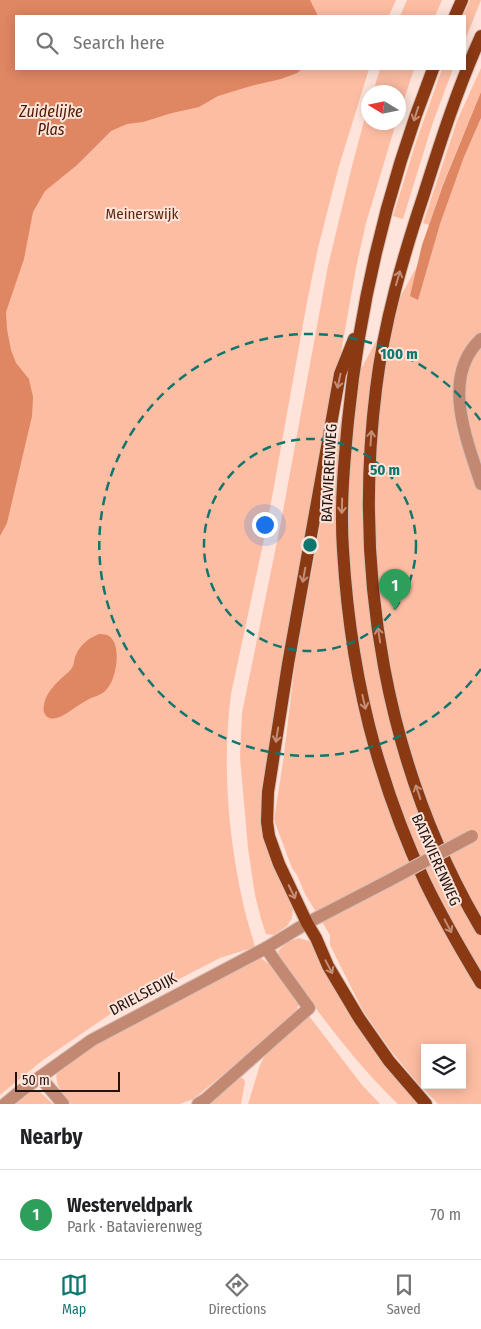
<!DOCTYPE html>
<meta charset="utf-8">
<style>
body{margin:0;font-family:"Fira Sans Condensed",sans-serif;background:#f6f6f6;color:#202124}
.controls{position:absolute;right:15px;bottom:15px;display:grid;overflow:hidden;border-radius:0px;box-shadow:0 2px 12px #0003}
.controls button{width:45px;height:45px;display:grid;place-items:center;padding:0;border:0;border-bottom:1px solid #e0e0e0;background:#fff;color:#202124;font:25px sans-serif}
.compass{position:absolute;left:361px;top:85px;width:45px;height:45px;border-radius:50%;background:#fff;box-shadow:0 2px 12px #0003;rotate:280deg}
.scale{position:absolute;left:15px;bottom:12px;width:105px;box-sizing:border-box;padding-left:5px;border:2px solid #1f1410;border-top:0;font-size:14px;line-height:18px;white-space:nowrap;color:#1f1410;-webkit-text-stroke:4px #fee4da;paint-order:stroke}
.you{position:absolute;left:264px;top:524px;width:18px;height:18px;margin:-12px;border:4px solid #fff;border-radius:50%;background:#1a73e8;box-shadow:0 0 0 8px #1a73e833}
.badge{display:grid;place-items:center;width:32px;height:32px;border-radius:50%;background:#0f766e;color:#fff;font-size:16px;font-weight:700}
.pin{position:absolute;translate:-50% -41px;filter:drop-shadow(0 1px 2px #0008)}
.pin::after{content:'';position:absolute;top:26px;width:18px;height:15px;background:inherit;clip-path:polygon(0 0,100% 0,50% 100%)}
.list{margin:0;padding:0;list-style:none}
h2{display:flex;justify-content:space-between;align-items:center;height:65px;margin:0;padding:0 20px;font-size:21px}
h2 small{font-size:16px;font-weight:400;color:#757577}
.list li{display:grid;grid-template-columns:32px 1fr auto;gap:15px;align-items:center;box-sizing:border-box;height:90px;padding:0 20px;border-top:1px solid #e0e0e0}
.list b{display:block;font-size:19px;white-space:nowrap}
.list p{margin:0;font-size:16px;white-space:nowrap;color:#757577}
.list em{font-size:16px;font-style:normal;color:#757577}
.icon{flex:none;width:28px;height:28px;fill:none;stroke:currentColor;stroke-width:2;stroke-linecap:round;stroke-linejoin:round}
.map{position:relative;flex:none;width:481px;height:1104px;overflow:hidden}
.search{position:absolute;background:#fff;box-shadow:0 2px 12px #0003;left:15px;right:15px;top:15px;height:55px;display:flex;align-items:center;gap:12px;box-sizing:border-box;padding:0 18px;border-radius:0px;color:#757577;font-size:19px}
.sheet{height:155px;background:#fff}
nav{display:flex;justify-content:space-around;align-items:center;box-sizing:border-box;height:70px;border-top:1px solid #e0e0e0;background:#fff;font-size:14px;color:#757577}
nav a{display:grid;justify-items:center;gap:2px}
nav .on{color:#0f766e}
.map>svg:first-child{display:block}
.green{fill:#fdbda3;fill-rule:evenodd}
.water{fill:#df8663}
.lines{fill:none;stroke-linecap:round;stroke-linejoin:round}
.minor-casing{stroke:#d6bfb6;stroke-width:14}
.major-casing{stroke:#d6bfb6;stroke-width:14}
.minor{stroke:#c38871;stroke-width:12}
.major{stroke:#8b3913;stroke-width:12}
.minor-bridge-casing{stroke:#d6bfb6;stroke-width:14;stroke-linecap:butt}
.minor-bridge{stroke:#c38871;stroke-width:12}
.oneway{stroke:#c48e76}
.ring{fill:none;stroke:#0f766e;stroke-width:2.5;stroke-dasharray:9 6}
.labels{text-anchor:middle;stroke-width:4;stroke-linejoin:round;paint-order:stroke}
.park-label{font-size:15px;fill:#5f270e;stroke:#fee4da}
.street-label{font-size:15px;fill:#1f1410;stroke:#fee4da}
.water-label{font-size:16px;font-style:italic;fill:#501900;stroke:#fee4da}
.centre{fill:#0f766e;stroke:#fee4da;stroke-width:2.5}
.ring-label{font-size:15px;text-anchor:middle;font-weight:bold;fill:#0f766e;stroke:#fee4da;stroke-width:4;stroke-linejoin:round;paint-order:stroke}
</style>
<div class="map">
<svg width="481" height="1104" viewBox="0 0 481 1104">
<rect width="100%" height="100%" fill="#fee4da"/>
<g class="green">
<path d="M0 0H396L389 16H16V69H369L339 166 318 248 307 302 267 525 231 694C222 764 228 835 243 903 246 918 251 932 255 947L220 958 109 1015 43 1060 0 1095Z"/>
<polygon points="407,0 442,0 435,16 400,16"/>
<polygon points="470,0 481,0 465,40 465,16 463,16"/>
<polygon points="481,68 481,92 443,184 429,225 423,223 457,121"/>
<polygon points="380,69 414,69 399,115 398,92 373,92"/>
<polygon points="442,69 453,69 433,122 403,219 393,216 416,142"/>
<polygon points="368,106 368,122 396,123 366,223 356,268 261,803 261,813 263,834 286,886 293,909 292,918 287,926 274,935 266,934 261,919 255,895 248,848 240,758 242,713 281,522 328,266 352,166"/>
<path d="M481 118V1104H438L414 1079 391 1051 363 1011 330 945V935L305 894 297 875 292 868 274 820 283 762 295 663 334 449 335 455 344 400 439 226 464 157ZM425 1048H462V1085H425Z"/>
<path d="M299 938 309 941 317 950 420 1104H398C353 1061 317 1010 280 960L278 951 287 942Z"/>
<path d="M261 958 269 964 299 1003 296 1012 213 1083 193 1099 180 1104H71C63 1095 54 1085 57 1072L93 1044 255 960Z"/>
<polygon points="309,1016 362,1085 380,1104 248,1104 260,1065 267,1051"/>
<polygon points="239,1077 244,1079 245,1082 241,1104 208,1104"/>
<polygon points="30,1091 40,1092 53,1104 13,1104"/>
</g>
<g class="water">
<polygon points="0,0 310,0 318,16 16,16 16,69 302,69 297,73 281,79 251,86 218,96 199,107 172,113 143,122 127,124 111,131 77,165 45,191 33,212 24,259 6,312 7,329 11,350 16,363 29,379 33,397 32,416 7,523 0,536"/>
<polygon points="481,92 481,118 464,157 440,224 418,300 410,296 422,245 443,185"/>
<path d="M99 634C101 634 104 634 107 635 123 641 117 680 106 690 102 695 95 696 89 699 84 702 78 705 73 709 66 714 49 726 44 712 43 709 44 708 44 704 47 692 54 685 64 676 66 674 70 671 72 668 74 665 74 661 75 657 80 645 87 639 99 634Z"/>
</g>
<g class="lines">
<g class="minor-casing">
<g id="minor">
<path d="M481 339C440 377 467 440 481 484"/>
<polyline points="40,1077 63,1104"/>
<polyline points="5,1104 22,1090 92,1040 266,948 307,923 388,881"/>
<polyline points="198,1104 206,1099 309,1008 275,961 266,948"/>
</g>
</g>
<g class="major-casing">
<g id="major">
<polyline points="455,16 462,0"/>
<path d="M481 36C458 87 441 140 424 194 403 257 384 322 376 389 353 574 386 768 481 929"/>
<path d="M433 69C389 182 360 300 348 421 344 464 340 507 343 550 347 617 357 684 375 748 388 793 405 840 425 882 442 917 461 950 481 983"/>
<polyline points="354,339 340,374 288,664 268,792 267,822 269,836 279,864 307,923 316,938 328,966 359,1018 389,1061 426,1104"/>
</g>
</g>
<use href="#minor" class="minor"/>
<use href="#major" class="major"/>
<g class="minor-bridge-casing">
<polyline id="minor-bridge" points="388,881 472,836"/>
</g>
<use href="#minor-bridge" class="minor-bridge"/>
</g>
<defs><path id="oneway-shaft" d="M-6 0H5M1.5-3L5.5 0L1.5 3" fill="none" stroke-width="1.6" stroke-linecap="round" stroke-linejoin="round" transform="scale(1.25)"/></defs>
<g class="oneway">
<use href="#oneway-shaft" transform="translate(416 114) rotate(108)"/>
<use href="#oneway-shaft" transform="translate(398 278) rotate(-74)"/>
<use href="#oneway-shaft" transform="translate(339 381) rotate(102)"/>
<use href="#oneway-shaft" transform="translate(371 438) rotate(-86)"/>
<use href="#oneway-shaft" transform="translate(342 506) rotate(91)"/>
<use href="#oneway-shaft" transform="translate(304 575) rotate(100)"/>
<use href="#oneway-shaft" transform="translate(379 635) rotate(-99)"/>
<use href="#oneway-shaft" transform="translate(364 702) rotate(77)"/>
<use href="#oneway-shaft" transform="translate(277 735) rotate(99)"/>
<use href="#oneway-shaft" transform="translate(418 792) rotate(-109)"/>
<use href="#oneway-shaft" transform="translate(292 892) rotate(64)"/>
<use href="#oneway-shaft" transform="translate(448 926) rotate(62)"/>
<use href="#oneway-shaft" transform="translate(329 967) rotate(62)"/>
</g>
<g class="ring">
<circle cx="310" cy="545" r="106"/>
<path d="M481 669A211 211 0 1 1 481 421"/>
</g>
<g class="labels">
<g class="park-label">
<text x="142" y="219">Meinerswijk</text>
</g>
<g class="street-label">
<text transform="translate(329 473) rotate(-87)" y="5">BATAVIERENWEG</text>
<text transform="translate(436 860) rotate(66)" y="5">BATAVIERENWEG</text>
<text transform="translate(143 994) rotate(-28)" y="5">DRIELSEDIJK</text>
</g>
<g class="water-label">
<text x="51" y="117">Zuidelijke<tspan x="51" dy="18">Plas</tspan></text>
</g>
</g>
<circle cx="310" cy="545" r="8" class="centre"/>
<g class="ring-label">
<text x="399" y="359">100 m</text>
<text x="385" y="475">50 m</text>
</g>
</svg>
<div class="controls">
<button><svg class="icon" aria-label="layers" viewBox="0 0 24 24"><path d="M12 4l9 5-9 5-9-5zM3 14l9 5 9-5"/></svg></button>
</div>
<svg class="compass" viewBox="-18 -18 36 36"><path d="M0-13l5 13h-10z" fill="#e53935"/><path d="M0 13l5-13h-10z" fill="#757577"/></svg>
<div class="scale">50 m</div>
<div class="you"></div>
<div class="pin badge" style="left:395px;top:610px;background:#2e9e5b">1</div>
<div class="search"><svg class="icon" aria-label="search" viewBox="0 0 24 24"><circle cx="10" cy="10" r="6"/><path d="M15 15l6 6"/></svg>Search here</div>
</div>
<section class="sheet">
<h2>Nearby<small></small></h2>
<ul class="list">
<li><span class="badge" style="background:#2e9e5b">1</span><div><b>Westerveldpark</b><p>Park · Batavierenweg</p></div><em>70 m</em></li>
</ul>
</section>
<nav>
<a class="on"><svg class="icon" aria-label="map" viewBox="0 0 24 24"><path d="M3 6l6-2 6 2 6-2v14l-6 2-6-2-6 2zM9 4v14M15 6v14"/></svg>Map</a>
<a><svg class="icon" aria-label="directions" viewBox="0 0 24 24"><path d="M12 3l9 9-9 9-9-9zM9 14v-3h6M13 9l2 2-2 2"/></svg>Directions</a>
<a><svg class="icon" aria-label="saved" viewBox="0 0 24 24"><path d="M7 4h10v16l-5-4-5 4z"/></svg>Saved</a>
</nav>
